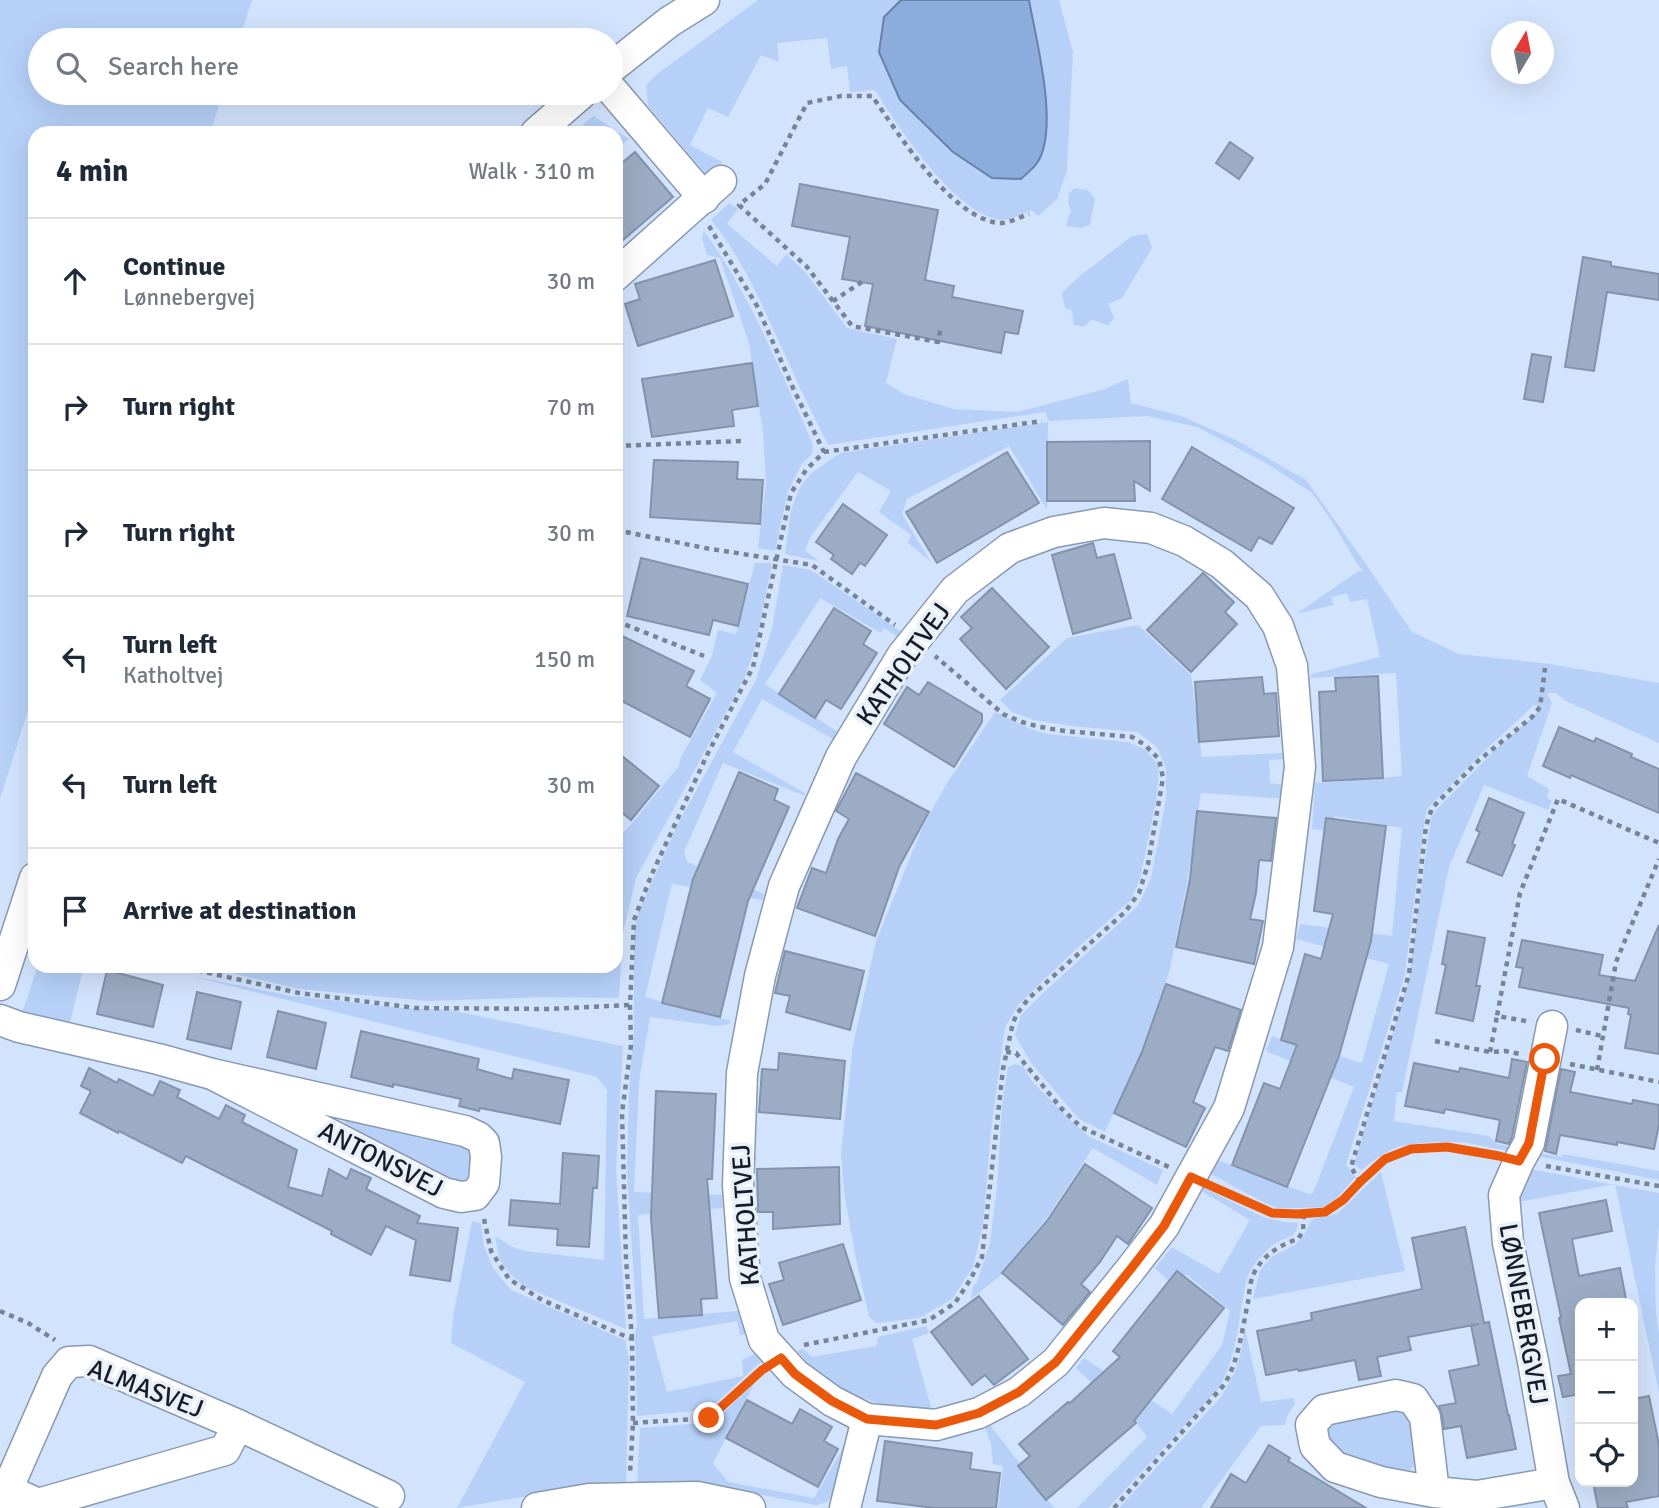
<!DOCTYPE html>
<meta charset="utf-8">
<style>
body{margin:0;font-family:Signika,sans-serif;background:#f6f6f7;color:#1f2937}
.controls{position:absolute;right:21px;bottom:21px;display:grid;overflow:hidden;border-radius:14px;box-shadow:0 7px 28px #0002}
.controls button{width:63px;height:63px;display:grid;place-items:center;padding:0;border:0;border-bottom:2px solid #e0e1e3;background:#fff;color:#1f2937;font:35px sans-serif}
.compass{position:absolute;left:1491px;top:21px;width:63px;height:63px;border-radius:50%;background:#fff;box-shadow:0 7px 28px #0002;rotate:10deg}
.stop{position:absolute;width:21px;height:21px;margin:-16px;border:5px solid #ea580c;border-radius:50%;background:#fff}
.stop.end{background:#ea580c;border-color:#fff;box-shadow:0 2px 7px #0008}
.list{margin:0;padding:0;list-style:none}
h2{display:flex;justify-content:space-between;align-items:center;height:91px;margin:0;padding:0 28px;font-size:30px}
h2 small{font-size:23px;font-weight:400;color:#747a83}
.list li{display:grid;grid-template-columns:46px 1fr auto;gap:21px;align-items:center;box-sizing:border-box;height:126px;padding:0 28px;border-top:2px solid #e0e1e3}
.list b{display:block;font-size:26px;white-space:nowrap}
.list p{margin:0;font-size:23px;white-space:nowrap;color:#747a83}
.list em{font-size:23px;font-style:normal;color:#747a83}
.icon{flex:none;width:38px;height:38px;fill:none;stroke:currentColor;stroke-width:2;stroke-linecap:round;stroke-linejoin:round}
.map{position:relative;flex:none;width:1659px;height:1508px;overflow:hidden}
.search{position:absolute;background:#fff;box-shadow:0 7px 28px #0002;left:28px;top:28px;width:595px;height:77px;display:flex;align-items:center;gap:18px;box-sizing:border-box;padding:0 24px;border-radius:38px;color:#747a83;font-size:26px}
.panel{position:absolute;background:#fff;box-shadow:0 7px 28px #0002;left:28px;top:126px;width:595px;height:847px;border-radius:21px}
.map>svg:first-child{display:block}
.green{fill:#b6d0f8}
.water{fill:#8cacdd;stroke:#6981a6;stroke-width:2}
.building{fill:#9bacc4;stroke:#8393ab;stroke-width:2}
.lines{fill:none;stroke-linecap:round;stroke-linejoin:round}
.minor-casing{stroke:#8999b1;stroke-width:33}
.path{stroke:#788495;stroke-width:4.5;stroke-dasharray:5 5;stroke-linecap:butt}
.minor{stroke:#fff;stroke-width:30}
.route{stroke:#ea580c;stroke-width:9}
.labels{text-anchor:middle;stroke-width:7;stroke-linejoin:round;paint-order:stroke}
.street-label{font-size:26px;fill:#171d26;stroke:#e9f0fa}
</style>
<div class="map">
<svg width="1659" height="1508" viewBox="0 0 1659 1508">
<rect width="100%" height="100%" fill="#d2e4fd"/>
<g class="green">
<polygon points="0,0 252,0 239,40 40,40 40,93 223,93 210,133 35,133 35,688 0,799"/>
<path d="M758 0H1059L1073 52 1067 170 1057 199 1038 216 1031 210C1024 213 1013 219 1006 220 959 222 897 125 875 90L850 92 847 66 831 69 827 38 777 43 779 62 761 55 728 117 708 108 690 145 722 162 715 175 705 173 648 106 646 85 656 75Z"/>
<polygon points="593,116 594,116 629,139 616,150 616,133 574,133"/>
<polygon points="1075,188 1088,190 1095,199 1090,225 1081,228 1066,226 1071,210 1068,203 1069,193"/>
<path d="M729 203 738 209 727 224 777 266 786 254 805 272 847 328 897 339 886 383 904 394 954 409 1017 412 1102 390 1128 379 1131 403 1181 416 1236 440 1306 480 1361 557 1412 632 1459 654 1550 664 1659 683V743L1566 701 1556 693H1547L1552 703 1527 776 1549 789 1547 797 1552 801 1548 810 1484 785 1449 867 1402 1092H1397L1394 1121 1489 1136 1497 1144 1512 1147 1511 1150C1496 1150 1483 1145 1468 1143 1450 1141 1415 1142 1398 1147 1384 1151 1373 1162 1361 1170L1354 1164 1409 978 1431 818 1435 811 1493 752 1542 708 1534 705 1482 753 1428 808 1425 818 1405 974 1346 1165 1355 1177 1337 1198 1324 1207 1299 1208H1277L1263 1202 1211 1174 1218 1160 1309 1194 1313 1193 1354 1087 1266 1051 1272 1036 1362 1063 1389 964 1296 939 1300 924 1392 936 1402 828 1334 816 1332 832 1312 829 1315 783 1402 776 1396 673 1310 678 1312 674 1380 657 1367 599 1350 602 1347 593 1332 597 1333 605 1296 614 1357 572 1363 571 1358 565 1329 517 1312 493 1266 463 1197 427 1147 416 1049 421 1045 412 828 445C814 416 799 387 786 357 763 308 746 263 711 220Z"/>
<path d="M704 231C751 296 781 372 813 445L812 454 802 464 788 491 775 551 758 548 766 484 763 432 749 343 720 258 707 255 702 238Z"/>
<path d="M1147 234 1152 248 1122 298 1108 304 1114 318 1108 325C1101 324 1097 320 1091 320L1084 327 1074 325 1072 311 1065 308 1062 293 1081 275 1132 236Z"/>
<polygon points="1048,422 1047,510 1009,446 907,499 902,514 931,562 908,543 911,535 879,512 891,491 858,472 809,539 805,551 819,561 785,554 791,510 800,487 810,474 840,453"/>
<polygon points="755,563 772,563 756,644 745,677 636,878 623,933 619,998 543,997 427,1001 299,989 201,966 270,966 302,972 398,966 616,966 616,839 628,828 679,766 681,757 717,693 700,680 712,656 718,630 736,634"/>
<polygon points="783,565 811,570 903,633 901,639 884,628 881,633 820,598 765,684 838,732 833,739 762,699 733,752 805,793 805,796 723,763 684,852 687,862 764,894 763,900 672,884 645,997 731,1021 729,1024 718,1026 650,1017 639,1081 634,1192 722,1195 723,1208 638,1215 644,1319 738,1311 749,1334 740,1335 737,1321 652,1336 667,1392 743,1376 742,1360 761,1351 765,1358 708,1410 637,1416 635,1333 637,1325 627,1174 629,1086 634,1034 634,933 638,913 678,824 756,680 772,628"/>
<polygon points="1138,625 1191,675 1202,757 1284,753 1284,759 1269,760 1270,783 1287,785 1286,799 1201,793 1187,883 1170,969 1143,1049 1105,1132 1079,1119 1031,1063 1015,1035 1021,1015 1041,995 1138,906 1151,878 1166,799 1166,768 1157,747 1137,732 1071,726 1034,720 1012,712 1000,700 1067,638"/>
<polygon points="995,712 1033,730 1048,734 1128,742 1146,750 1159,766 1157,796 1140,879 1131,900 1073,952 1019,1004 1005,1027 991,1130 983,1226 973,1267 952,1299 919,1318 877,1323 869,1317 855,1254 844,1192 841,1153 853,1045 876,941 923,826 947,783"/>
<polygon points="38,966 84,966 69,1026 22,1013"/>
<polygon points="191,976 292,996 401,1008 450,1010 623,1046 616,1169 626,1329 525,1287 510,1274 499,1258 495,1236 512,1247 525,1251 604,1260 607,1090 597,1077"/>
<polygon points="1014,1064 1023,1066 1032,1081 1071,1121 1088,1136 1163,1170 1157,1185 1093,1148 1049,1215 999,1277 971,1299 973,1286 977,1282 990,1243 997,1187 1002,1104 1008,1067"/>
<polygon points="353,1116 473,1149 478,1169 465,1184 454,1184 344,1126 345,1121"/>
<polygon points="1538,1153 1561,1157 1563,1154 1659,1171 1659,1180 1537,1156"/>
<polygon points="1530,1169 1659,1193 1659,1224 1655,1268 1656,1313 1659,1334 1659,1393 1615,1184 1519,1202 1522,1180"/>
<polygon points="1381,1172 1405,1271 1253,1299 1260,1271 1271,1257 1295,1245 1304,1235 1311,1221 1316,1218 1337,1214"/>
<path d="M1202 1187 1263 1217 1283 1222 1298 1223C1295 1241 1288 1235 1276 1243 1267 1248 1255 1262 1250 1271 1244 1283 1244 1297 1241 1309 1237 1337 1233 1363 1219 1388L1108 1508H1077L1147 1437 1108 1387 1101 1392 1076 1368 1084 1358 1114 1378 1117 1377 1172 1414 1222 1345 1230 1311 1186 1274 1174 1286 1155 1268 1172 1247 1219 1274 1250 1220 1203 1192Z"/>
<polygon points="472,1221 481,1223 484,1246 493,1268 511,1290 625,1340 629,1359 626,1485 534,1495 457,1508 525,1382 451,1343 453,1316"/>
<polygon points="926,1326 929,1333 912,1339 932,1411 887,1407 847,1392 814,1370 797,1351 803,1349 812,1357 876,1346 878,1337"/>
<polygon points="1245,1329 1261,1402 1294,1398 1295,1404 1288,1414 1285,1425 1261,1426 1201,1508 1119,1508 1221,1397 1234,1374 1241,1352"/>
<polygon points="755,1382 713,1463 728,1482 814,1498 850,1436 843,1484 827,1502 816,1505 734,1490 637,1486 640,1428 714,1422"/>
<polygon points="1395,1401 1409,1411 1418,1462 1410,1470 1396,1471 1361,1465 1322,1443 1321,1424"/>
<polygon points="985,1426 991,1426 1054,1508 998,1508 1003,1466 993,1464 991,1445"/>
</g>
<path class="water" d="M901 0H1029C1036 40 1060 129 1037 163 1033 169 1026 174 1021 179L992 178 953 152 900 100 879 52 884 17Z"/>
<g class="building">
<polygon points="1230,142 1253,158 1239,179 1216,163"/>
<polygon points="635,152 673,197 616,246 616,168"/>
<polygon points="800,184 938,210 925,280 954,286 952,297 1023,311 1018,334 1005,332 1001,353 865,326 873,284 842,279 850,237 792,226"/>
<polygon points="1583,257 1611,262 1611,266 1659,274 1659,300 1607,292 1594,371 1565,367"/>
<polygon points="715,260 733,316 638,346 625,304 640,299 635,284"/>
<polygon points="1532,354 1551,357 1543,402 1524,399"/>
<polygon points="752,363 758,406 732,410 734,426 652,437 642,379"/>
<polygon points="1150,441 1150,491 1134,481 1135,501 1047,501 1047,442"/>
<polygon points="1192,447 1294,508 1272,544 1259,537 1251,551 1162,499"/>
<polygon points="1007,452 1039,503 937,563 906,512"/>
<polygon points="654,460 738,462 737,479 763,480 760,524 650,517"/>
<polygon points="843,504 887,535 865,566 860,563 852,574 831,559 834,555 816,542"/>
<polygon points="1093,543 1097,558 1114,554 1131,618 1073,634 1052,555"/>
<polygon points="641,558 748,584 738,626 713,620 709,635 627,616"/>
<polygon points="1203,573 1234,602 1225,612 1237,624 1191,672 1147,630"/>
<polygon points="992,588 1049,647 1006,689 960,639 972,628 961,617"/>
<polygon points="834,608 871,631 863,644 877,653 841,709 826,700 815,718 779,694"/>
<polygon points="616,633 694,671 686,686 710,699 690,737 616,698"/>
<polygon points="1378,676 1383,778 1323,781 1319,692 1336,691 1335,678"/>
<polygon points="1262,677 1264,694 1276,693 1279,736 1199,742 1195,682"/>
<polygon points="928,682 982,714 982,722 954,767 884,724 907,687 919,695"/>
<polygon points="1559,727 1594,742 1596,738 1632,754 1631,757 1659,769 1659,813 1571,775 1570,778 1543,766"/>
<polygon points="616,751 659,786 631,820 616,808"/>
<polygon points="739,772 778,789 774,800 789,807 748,901 720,1017 662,1003 693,879"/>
<polygon points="856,773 929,812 899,867 875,936 797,908 812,868 826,873 838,839 849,819 836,811"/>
<polygon points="1489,798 1524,813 1512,844 1515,845 1502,876 1467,862 1480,832 1476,830"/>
<polygon points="1197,811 1276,818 1271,861 1259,860 1256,893 1250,919 1263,921 1254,964 1176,947 1190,879"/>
<polygon points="1326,818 1386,826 1371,941 1339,1056 1287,1187 1232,1165 1264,1083 1280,1089 1297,1045 1281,1040 1305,954 1321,959 1333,914 1314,911"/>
<polygon points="1659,925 1659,1054 1625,1048 1631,1015 1628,1014 1629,1008 1519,987 1523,968 1516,967 1522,940 1603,955 1599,975 1635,981"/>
<polygon points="1448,931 1485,938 1476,986 1480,986 1473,1021 1436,1013 1446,965 1442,964"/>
<polygon points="785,951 864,971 850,1030 786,1012 790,996 775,993"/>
<polygon points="107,970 163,985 153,1027 97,1014"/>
<polygon points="1166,984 1241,1010 1228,1051 1215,1047 1193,1102 1205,1108 1186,1147 1114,1113 1142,1052"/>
<polygon points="197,992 241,1002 231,1049 187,1039"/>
<polygon points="278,1011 326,1023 316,1069 267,1057"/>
<polygon points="361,1031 479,1059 477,1069 512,1079 514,1069 569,1080 560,1124 480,1108 479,1111 459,1106 461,1099 393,1084 393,1087 351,1077"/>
<polygon points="779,1053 845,1061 840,1119 759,1112 762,1069 778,1070"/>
<polygon points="1512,1059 1527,1062 1512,1137 1509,1144 1496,1141 1500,1120 1445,1109 1444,1113 1405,1106 1414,1063 1459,1072 1460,1068 1509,1078"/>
<polygon points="89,1068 117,1083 119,1079 153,1096 160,1081 180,1090 177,1097 219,1119 226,1105 245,1115 242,1122 297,1150 288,1187 322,1196 329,1169 347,1179 351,1169 371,1178 366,1189 420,1216 417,1223 458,1228 450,1281 410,1275 416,1240 386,1226 371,1255 331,1234 332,1231 186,1156 182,1163 119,1131 118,1133 80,1113 91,1091 81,1086"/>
<polygon points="1561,1069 1575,1072 1570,1092 1632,1104 1633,1100 1659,1105 1659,1124 1654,1149 1617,1142 1617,1145 1560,1135 1556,1154 1545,1151"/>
<polygon points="656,1091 716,1094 712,1179 707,1179 717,1298 701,1299 702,1315 659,1318 651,1218"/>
<polygon points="563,1153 599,1156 597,1188 593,1188 589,1247 557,1245 558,1229 509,1225 511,1200 560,1204"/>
<polygon points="1085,1164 1152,1208 1128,1244 1117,1236 1100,1262 1081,1284 1090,1292 1063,1325 1002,1273 1047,1221"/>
<polygon points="839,1167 840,1224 773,1229 773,1212 758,1212 757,1169"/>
<polygon points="1606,1200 1612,1231 1572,1239 1579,1276 1620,1268 1626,1299 1606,1303 1580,1303 1580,1394 1563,1397 1558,1376 1571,1374 1559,1318 1561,1317 1539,1213"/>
<polygon points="1465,1227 1484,1323 1489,1322 1508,1415 1509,1415 1516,1449 1467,1458 1461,1426 1444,1429 1442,1415 1439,1406 1456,1403 1449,1371 1479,1365 1471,1325 1479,1324 1408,1337 1411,1350 1377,1357 1381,1376 1359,1380 1355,1360 1299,1371 1298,1369 1266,1375 1257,1331 1312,1320 1311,1313 1422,1289 1412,1238"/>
<polygon points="843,1244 861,1300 783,1325 769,1284 784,1280 779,1263"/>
<polygon points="1177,1271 1224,1308 1134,1421 1136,1423 1046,1500 1018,1466 1030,1456 1019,1444 1068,1402 1070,1403 1120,1357 1113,1351"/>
<polygon points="979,1296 1028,1359 994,1385 985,1375 972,1385 931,1332"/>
<polygon points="1649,1396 1659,1445 1659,1496 1626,1502 1628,1508 1598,1508 1593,1482 1633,1482 1633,1399"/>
<polygon points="747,1400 792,1424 800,1409 832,1427 824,1441 838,1449 818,1487 726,1438"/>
<polygon points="885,1441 972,1453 970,1469 1000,1473 996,1508 935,1508 877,1501"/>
<polygon points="1269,1445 1290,1458 1288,1461 1366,1508 1211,1508 1231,1474 1246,1483"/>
</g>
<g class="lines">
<g class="minor-casing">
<g id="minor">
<polyline points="611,68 669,22 704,0"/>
<polyline points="611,89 704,198"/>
<polyline points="536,133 582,93"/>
<polyline points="616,275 721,181"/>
<polygon points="1104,523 1151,528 1184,541 1222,564 1259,596 1278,626 1292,666 1300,767 1278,947 1229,1108 1164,1226 1130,1270 1056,1362 1019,1392 979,1413 936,1425 867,1419 832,1401 795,1374 764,1340 745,1278 738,1185 742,1073 760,976 784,886 841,757 902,656 955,590 1010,548 1054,532"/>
<polyline points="0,985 35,878"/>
<polyline points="0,1020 19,1027 158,1059 212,1074 465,1131 478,1137 484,1143 486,1157 484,1183 475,1195 461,1197 444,1193 212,1074"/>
<polyline points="1552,1026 1529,1143 1519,1161 1504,1195 1508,1243 1533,1361 1554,1483 1564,1508"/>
<polyline points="8,1490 38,1504 225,1450 238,1425"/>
<polyline points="1434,1492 1425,1417 1413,1399 1396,1395 1324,1410 1311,1425 1315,1446 1335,1467 1381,1482 1434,1492 1477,1496 1554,1483"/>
<polyline points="0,1506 57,1376 69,1362 89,1361 238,1425 389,1496"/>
<polyline points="537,1508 589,1499 697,1497 750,1508"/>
<polyline points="845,1508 867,1419"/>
</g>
</g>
<g class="path">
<polyline points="862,282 833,301 852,326 938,342 941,326"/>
<path d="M833 301 807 267 739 205 765 184 807 103 841 96H872C899 134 949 216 998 223 1008 224 1020 217 1029 214"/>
<polyline points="616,446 741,441"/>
<polyline points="824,452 1042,421"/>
<polyline points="616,530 705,548 812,565 895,625"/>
<polyline points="616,621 704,656"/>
<polyline points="178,966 299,993 416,1008 549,1009 630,1005"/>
<polyline points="1526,1021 1497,1016 1520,893 1558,799 1659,843"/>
<polyline points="1576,1030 1602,1036"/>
<polyline points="1435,1041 1490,1052 1505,1051 1520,1054"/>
<polyline points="1006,1052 1016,1053 1061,1108 1081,1127 1169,1167"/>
<polyline points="1490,1052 1497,1016"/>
<polyline points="1570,1064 1659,1082"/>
<polyline points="1597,1070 1616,962 1659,859"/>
<polyline points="1546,1166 1659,1186"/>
<polyline points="1360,1182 1351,1167 1409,974 1426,826 1432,808 1478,761 1532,717 1540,707 1545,668"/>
<path d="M1216 1187C1230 1194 1260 1211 1274 1213 1298 1217 1328 1216 1345 1198 1367 1178 1378 1160 1408 1150 1432 1142 1468 1151 1493 1155"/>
<polyline points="484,1219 491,1251 509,1279 542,1300 632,1339 633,1423 630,1473"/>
<polyline points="0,1311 28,1323 55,1340"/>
<polyline points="632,1339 626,1260 622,1113 631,1045 630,1005 634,920 651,876 708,753 753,667 791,493 806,470 824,452 793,388 757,306 709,226"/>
<polyline points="804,1345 929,1320 955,1303 970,1280 982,1257 1003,1069 1012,1027 1016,1015 1029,998 1125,912 1139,893 1148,864 1163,778 1159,759 1145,745 1132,737 1065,731 1040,727 1022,722 1003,714 935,656"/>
<polyline points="633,1423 709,1418 761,1371"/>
<path d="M1114 1508 1224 1385C1239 1360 1242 1330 1248 1302 1249 1294 1250 1283 1253 1275 1262 1256 1279 1245 1298 1239L1303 1231 1304 1214"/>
</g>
<use href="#minor" class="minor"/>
</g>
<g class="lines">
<polyline class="route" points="709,1418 762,1370 781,1358 795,1374 832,1401 867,1419 936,1425 979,1413 1019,1392 1056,1362 1130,1270 1164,1226 1191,1177 1272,1213 1298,1214 1325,1212 1343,1200 1360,1182 1385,1159 1411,1149 1447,1147 1499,1156 1519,1161 1529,1143 1545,1059"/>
</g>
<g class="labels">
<g class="street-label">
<text transform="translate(903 664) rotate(-55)" y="9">KATHOLTVEJ</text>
<text transform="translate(381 1159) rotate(27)" y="9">ANTONSVEJ</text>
<text transform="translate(745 1215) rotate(-94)" y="9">KATHOLTVEJ</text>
<text transform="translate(1524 1314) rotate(80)" y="9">LØNNEBERGVEJ</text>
<text transform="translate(146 1388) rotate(21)" y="9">ALMASVEJ</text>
</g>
</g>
</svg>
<div class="controls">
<button>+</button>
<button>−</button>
<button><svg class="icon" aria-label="locate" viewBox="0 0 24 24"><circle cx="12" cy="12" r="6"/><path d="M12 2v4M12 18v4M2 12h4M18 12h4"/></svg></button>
</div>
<svg class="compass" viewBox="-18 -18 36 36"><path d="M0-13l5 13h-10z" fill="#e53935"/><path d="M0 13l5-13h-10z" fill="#747a83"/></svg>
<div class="stop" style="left:1545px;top:1059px"></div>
<div class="stop end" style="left:709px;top:1418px"></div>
<div class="search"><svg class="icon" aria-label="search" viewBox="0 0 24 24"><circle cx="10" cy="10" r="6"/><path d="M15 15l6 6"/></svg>Search here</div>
<section class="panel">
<h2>4 min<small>Walk · 310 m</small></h2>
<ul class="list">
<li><svg class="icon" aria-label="ahead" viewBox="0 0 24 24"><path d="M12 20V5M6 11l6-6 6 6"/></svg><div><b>Continue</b><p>Lønnebergvej</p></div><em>30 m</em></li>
<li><svg class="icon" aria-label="right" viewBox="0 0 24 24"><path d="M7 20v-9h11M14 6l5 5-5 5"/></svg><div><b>Turn right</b></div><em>70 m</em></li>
<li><svg class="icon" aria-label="right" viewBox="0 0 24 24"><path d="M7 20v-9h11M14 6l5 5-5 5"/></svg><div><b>Turn right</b></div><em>30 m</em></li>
<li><svg class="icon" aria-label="left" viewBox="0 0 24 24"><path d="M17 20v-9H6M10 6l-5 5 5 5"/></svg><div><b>Turn left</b><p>Katholtvej</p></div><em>150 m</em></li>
<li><svg class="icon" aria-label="left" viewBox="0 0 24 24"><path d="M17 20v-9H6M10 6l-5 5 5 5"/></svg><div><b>Turn left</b></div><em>30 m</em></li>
<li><svg class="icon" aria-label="arrive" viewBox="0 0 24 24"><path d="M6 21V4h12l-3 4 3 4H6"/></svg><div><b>Arrive at destination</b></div></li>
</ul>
</section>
</div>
